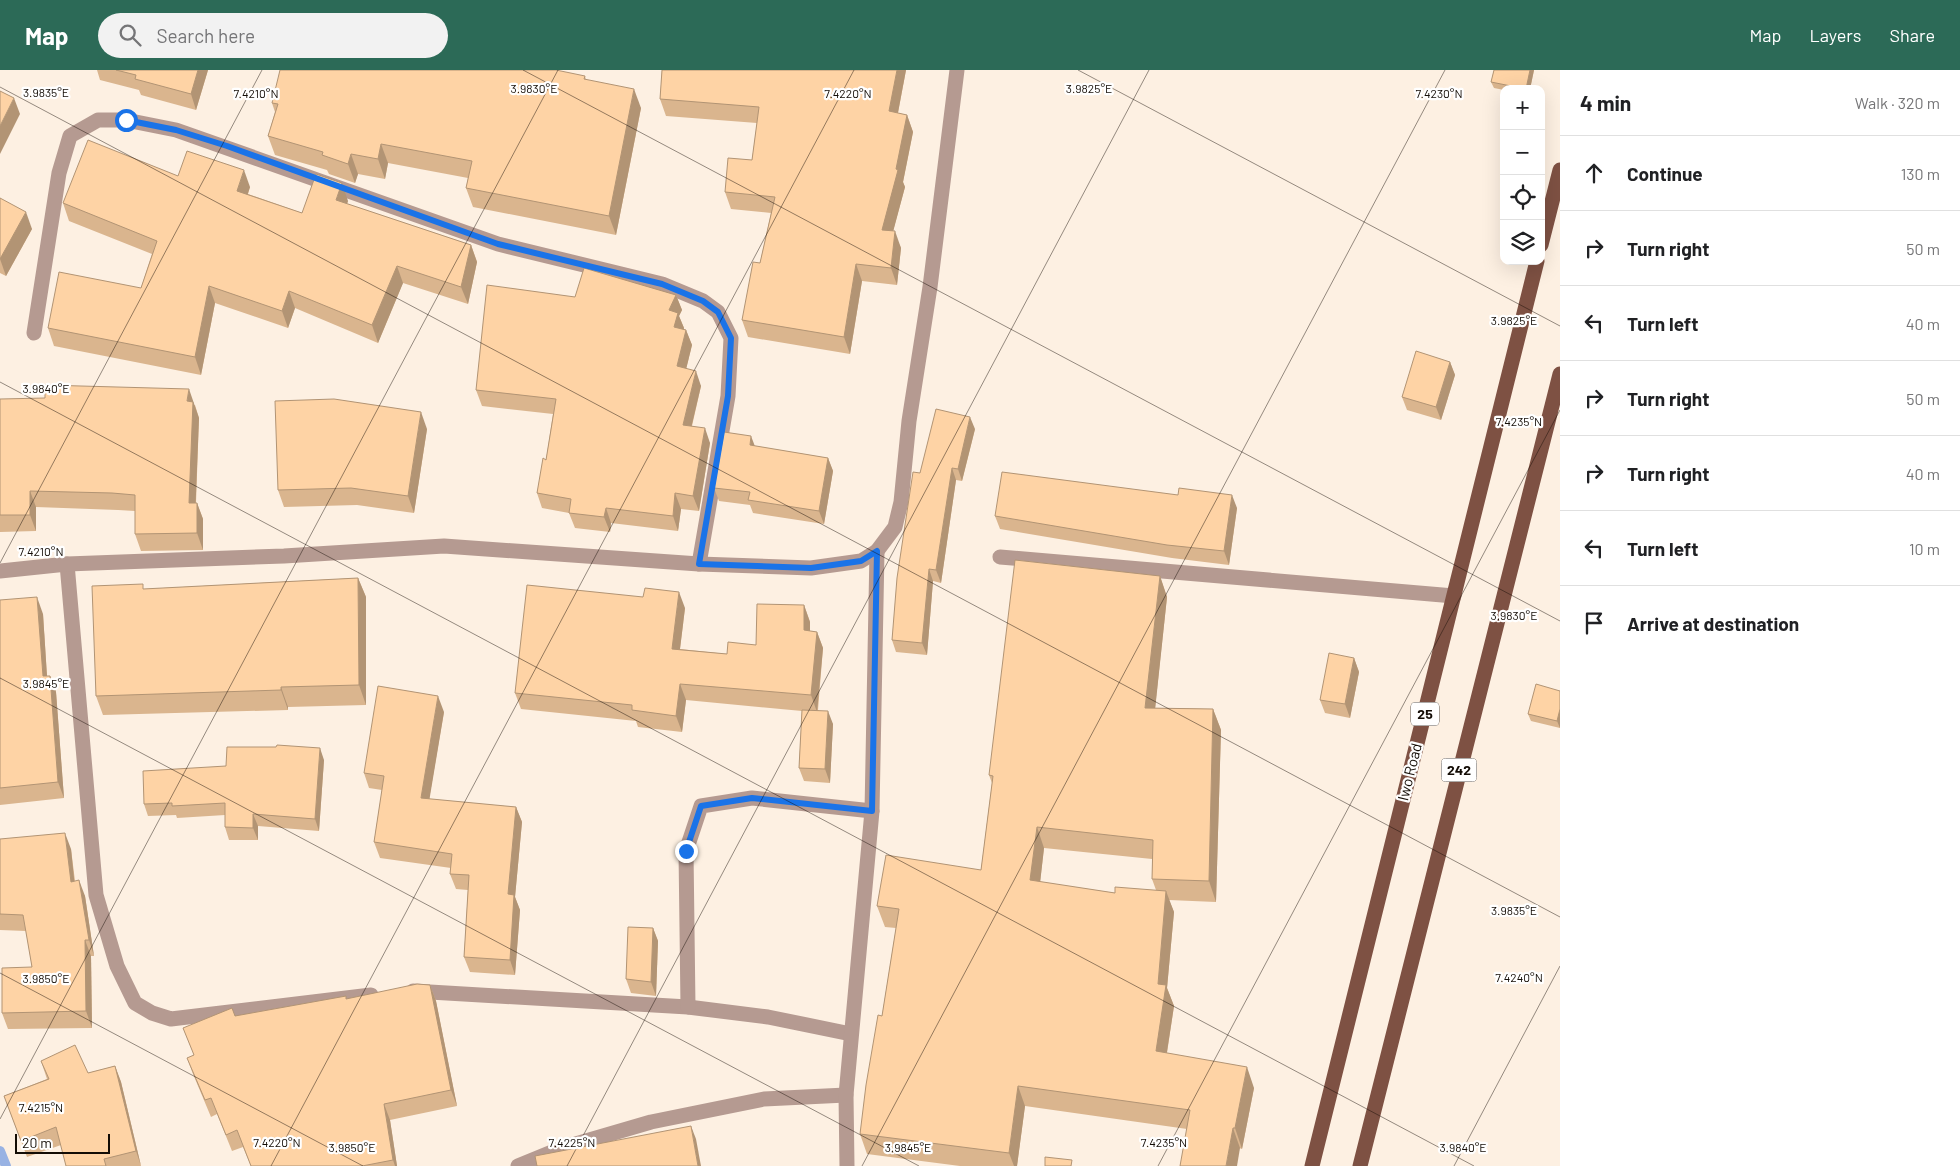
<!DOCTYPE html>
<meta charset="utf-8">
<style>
body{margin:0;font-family:Barlow,sans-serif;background:#f2f2f2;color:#202124}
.controls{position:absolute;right:15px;top:15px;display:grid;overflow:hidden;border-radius:10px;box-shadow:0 5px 20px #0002}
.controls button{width:45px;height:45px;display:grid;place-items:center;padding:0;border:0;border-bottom:1px solid #e0e0e0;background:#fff;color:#202124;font:25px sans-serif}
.scale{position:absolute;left:15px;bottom:12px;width:95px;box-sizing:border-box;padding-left:5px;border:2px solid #130c05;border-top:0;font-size:14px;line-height:18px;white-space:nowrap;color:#130c05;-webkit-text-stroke:4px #fff;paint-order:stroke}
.stop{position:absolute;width:15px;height:15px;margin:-11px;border:4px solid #1a73e8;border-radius:50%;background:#fff}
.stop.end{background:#1a73e8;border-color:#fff;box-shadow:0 1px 5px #0008}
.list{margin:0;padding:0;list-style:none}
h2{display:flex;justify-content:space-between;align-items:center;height:65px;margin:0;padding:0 20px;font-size:21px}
h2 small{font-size:16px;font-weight:400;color:#757577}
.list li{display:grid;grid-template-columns:32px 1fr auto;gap:15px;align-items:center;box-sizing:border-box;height:75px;padding:0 20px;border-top:1px solid #e0e0e0}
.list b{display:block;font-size:19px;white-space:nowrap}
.list em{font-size:16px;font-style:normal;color:#757577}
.icon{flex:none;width:28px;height:28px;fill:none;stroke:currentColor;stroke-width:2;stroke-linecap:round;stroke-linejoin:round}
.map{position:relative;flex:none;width:1560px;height:1096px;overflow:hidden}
header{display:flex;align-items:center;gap:30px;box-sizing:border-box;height:70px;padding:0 25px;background:#2c6a57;color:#fff}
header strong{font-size:24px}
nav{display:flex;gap:28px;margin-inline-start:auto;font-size:18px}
.search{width:350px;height:45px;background:#f2f2f2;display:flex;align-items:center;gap:12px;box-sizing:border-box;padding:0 18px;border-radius:28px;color:#757577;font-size:19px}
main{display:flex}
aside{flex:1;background:#fff}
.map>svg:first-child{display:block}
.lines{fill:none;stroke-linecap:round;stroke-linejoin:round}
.stream{stroke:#98b2e3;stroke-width:10}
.minor{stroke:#b59a91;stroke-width:15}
.major{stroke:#7e5143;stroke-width:15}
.wall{fill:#dab58e;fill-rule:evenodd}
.shaded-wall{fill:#b29474}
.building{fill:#fed3a5;stroke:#b29474}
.route{stroke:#1a73e8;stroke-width:6}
.ticks{fill:none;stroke:#130c05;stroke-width:1;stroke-opacity:0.45}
.labels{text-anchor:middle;stroke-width:4.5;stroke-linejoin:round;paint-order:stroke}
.shield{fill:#fff;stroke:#5a5550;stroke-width:1}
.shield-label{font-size:14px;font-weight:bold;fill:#130c05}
.street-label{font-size:15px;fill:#130c05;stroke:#fff}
.ticks-label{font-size:12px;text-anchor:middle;fill:#130c05;stroke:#fff;stroke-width:4.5;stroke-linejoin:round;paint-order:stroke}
</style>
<header>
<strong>Map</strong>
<div class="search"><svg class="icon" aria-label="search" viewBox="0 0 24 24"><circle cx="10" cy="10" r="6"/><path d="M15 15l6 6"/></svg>Search here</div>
<nav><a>Map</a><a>Layers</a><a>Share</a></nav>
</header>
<main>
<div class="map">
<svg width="1560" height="1096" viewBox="0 0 1560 1096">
<rect width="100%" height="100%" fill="#fdf0e2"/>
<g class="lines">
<polyline class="stream" points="0,1081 6,1096"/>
<g class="minor">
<polyline points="34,263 59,103 70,66 98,50 126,50 176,60 498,174 662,214 703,231 718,242 731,268 728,326 699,494"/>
<polyline points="1000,487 1454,526"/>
<polyline points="67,494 96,825 117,896 135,933 152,943 171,949 371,925"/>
<polyline points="0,501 67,494 284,486 444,476 699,494 811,498 861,491 877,481 895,457 901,432 909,351 930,217 957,0"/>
<polyline points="413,921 688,937 768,947 851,964"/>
<polyline points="688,937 686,781 701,736 752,728 872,741"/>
<polyline points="518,1096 562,1078 651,1052 764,1029 846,1025"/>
<polyline points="847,1096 846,1025 872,741 877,481"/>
</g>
<g class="major">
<polyline points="1541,175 1560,100"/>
<polyline points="1312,1096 1537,191"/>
<polyline points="1360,1096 1560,304"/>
</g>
</g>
<g class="wall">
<polygon points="97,0 208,0 196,40 141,25 139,20 100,10"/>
<polygon points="662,0 906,0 898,43 907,45 913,62 903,112 905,117 893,161 901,178 897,215 862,211 850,284 748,267 742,250 760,193 771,143 731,139 725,122 752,90 757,53 666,46 660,29"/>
<polygon points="1494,0 1534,0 1530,19 1504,19 1504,20 1494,18 1491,12"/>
<polygon points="585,6 586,10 641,38 616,165 473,137 466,118 468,108 388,93 385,109 358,104 355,113 329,104 327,100 275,85 268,66 275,42 272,33"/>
<polygon points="178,106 250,117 248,124 302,143 348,131 347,134 471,175 477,192 468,234 403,213 378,273 295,238 288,258 215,233 201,305 54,276 48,258 141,218 152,184 69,151 63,133"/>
<polygon points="0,128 32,159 6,206 0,203"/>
<polygon points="676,225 682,240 679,246 684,258 684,259 686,260 692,275 686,299 701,316 692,356 710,373 699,441 681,439 678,461 611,453 610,462 575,458 569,443 542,438 537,423 546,390 553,344 482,336 476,320"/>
<polygon points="1450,292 1455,305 1441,350 1407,340 1402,327"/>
<polygon points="0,329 195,335 199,348 196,433 197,433 203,449 203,480 141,481 135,464 135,441 118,440 36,437 36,461 0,462"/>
<polygon points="427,359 414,443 357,435 284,437 278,420"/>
<polygon points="975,359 962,411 956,410 941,513 933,511 927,585 896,582 892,570 920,403"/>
<polygon points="755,376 828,388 833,401 824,454 753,443 750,435 719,431 714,418"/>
<polygon points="1178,425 1237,438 1229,495 1172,488 1000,459 995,446"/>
<path d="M1160 506 1167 527 1155 638 1213 639 1221 660 1216 832 1169 830 1174 842 1167 918 1174 936 1167 983 1254 1018 1242 1079 1187 1059 1025 1036 1017 1096H960L867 1084 860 1064 882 946 896 858 885 857 877 836 981 800 992 713 989 705ZM1044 778 1152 789V809L1156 820 1115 823 1040 812Z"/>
<polygon points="358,508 366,527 366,635 288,637 288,640 103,645 96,626 144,519"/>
<polygon points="0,530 43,544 47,606 50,606 56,622 64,728 0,735"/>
<polygon points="804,535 810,552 810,561 817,562 823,578 818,640 833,654 830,713 804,711 799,698 802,641 686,630 682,662 638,657 636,651 521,639 515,623 685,538 680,579 727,584 756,575"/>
<polygon points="1354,588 1359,602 1350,648 1325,643 1320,630"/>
<polygon points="1560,621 1560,658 1531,651 1528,644"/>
<polygon points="444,642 429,729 516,737 522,752 515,827 520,840 515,905 470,902 464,887 468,820 456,819 450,804 451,798 380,788 374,772 382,720 369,718 364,703"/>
<polygon points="324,690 319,761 258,756 258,770 229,770 225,757 225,745 177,748 176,745 148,746 144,734"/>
<polygon points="0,767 0,769 71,779 75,811 85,826 94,886 91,886 92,958 8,959 2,943 32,897 26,861 0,860"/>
<polygon points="653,858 658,871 656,926 631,923 626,909"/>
<polygon points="430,915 436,931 457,1036 390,1050 397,1096 251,1096 243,1077 232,1081 217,1044 211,1047 193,1004 187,988 194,985 183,958 235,946 347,929"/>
<polygon points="41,991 88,1003 115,996 121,1012 141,1096 66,1096 61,1075 27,1087 4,1026 47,1009"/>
</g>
<g class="shaded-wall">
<polygon points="198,0 208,0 196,40 191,24"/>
<polygon points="897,0 906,0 895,58 889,41"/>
<polygon points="1530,0 1534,0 1530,19 1526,19"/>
<polygon points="634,19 641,38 616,165 609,146"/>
<polygon points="14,28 20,44 0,84 0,56"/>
<polygon points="907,45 913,62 903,112 905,117 889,177 882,160"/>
<polygon points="381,74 388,93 385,109 378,89"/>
<polygon points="351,84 358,104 355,113 348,94"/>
<polygon points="244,100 250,117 243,138 237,121"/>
<polygon points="342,113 348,131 342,147 336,130"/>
<polygon points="26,142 32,159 6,206 0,189"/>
<polygon points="895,161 901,178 897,215 891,198"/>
<polygon points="471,175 477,192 468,234 461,217"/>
<polygon points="856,194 862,211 850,284 844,267"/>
<polygon points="397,196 403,213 378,273 372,255"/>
<polygon points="209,216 215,233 201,305 195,287"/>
<polygon points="289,221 295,238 288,258 282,241"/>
<polygon points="676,225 682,240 679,246 684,258 680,272 669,240"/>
<polygon points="686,260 692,275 683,312 677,296"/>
<polygon points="1450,292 1455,305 1441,350 1436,337"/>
<polygon points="696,301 701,316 688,371 683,355"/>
<polygon points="189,319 199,348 195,449 189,433 187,331"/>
<polygon points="421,342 427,359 414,443 408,426"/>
<polygon points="970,347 975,359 962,411 958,399"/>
<polygon points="705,358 710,373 699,441 693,426"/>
<polygon points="751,366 756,379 750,375"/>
<polygon points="828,388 833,401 824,454 819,441"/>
<polygon points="952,398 956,410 941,513 936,500"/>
<polygon points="30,421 36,437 36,461 30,445"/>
<polygon points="675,423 681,439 678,461 673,446"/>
<polygon points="1232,425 1237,438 1229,495 1224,481"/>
<polygon points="197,433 203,449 203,480 197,463"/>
<polygon points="606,438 611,453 610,462 604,447"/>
<polygon points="929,499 933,511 927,585 922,573"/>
<polygon points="1160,506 1167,527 1153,659 1145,638"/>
<polygon points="358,508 366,527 366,635 359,615"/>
<polygon points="679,522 685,538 678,595 672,579"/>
<polygon points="37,527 43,544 48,622 43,606"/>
<polygon points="804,535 810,552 810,577 804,560"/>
<polygon points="817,562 823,578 817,642 811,625"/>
<polygon points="1354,588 1359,602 1350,648 1345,634"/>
<polygon points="50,606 56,622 64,728 58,712"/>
<polygon points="680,614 686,630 682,662 676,646"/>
<polygon points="281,617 288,637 288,640 281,620"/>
<polygon points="438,626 444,642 427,744 421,728"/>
<polygon points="1213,639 1221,660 1216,832 1209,811"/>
<polygon points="1560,639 1560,658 1557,651"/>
<polygon points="828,641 833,654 830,713 825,699"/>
<polygon points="320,678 324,690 319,761 315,749"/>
<polygon points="516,737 522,752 515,827 520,840 515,905 510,890 508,824"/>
<polygon points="253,744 258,756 258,770 253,758"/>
<polygon points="1037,757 1044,778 1038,831 1030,810"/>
<polygon points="65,763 71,779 76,828 71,812"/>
<polygon points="79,810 85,826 94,886 89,870"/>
<polygon points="1166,821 1174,842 1167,918 1174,936 1164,1001 1156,981 1158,914"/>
<polygon points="653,858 658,871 656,926 651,912"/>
<polygon points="85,870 91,886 92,958 86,941"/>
<polygon points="430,915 436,931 457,1036 451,1020"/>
<polygon points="115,996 121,1012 141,1096 136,1081"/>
<polygon points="1247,997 1254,1018 1242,1079 1235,1058"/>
<polygon points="1018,1016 1025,1036 1017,1096 1014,1096 1009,1083"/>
<polygon points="384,1034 390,1050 397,1096 395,1096 393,1090"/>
<polygon points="691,1056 696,1069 701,1096 698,1096"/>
<polygon points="1233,1058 1240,1078 1237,1096 1226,1096"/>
</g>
<g class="building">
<polygon points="116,0 198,0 191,24 135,9 136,5"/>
<polygon points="280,0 556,0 585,6 584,9 634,19 609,146 466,118 472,91 381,74 378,89 351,84 348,94 322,85 323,82 268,66 278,34 272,33"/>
<polygon points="662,0 897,0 889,41 907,45 896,99 898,100 882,160 895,161 891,198 856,194 844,267 742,250 753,192 760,193 775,127 725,122 728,88 752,90 759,37 660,29"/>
<polygon points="1494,0 1530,0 1526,19 1491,12"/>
<polygon points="0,21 14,28 0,56"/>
<polygon points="88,70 178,106 187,81 244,100 237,121 302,143 316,104 342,113 336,130 471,175 461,217 397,196 372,255 289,221 282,241 209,216 195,287 48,258 59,202 141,218 157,171 63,133"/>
<polygon points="0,128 26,142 0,189"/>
<polygon points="584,198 676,225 669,240 678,243 674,257 686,260 677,296 696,301 683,355 705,358 693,426 675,423 673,446 606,438 604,447 569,443 571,429 537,423 543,388 546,390 556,329 476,320 487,215 575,227"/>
<polygon points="1416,281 1450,292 1436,337 1402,327"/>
<polygon points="45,315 189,319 187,331 193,332 189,433 197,433 197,463 135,464 135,425 112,423 30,421 30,445 0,445 0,329 45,328"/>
<polygon points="334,329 421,342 408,426 351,418 278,420 275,331"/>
<polygon points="936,339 970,347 958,399 952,398 936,500 929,499 922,573 892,570 897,508 913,402 920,403"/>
<polygon points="724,362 751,366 750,375 828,388 819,441 748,430 750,422 714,418"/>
<polygon points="1002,402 1178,425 1179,418 1232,425 1224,481 1167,475 995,446"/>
<polygon points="1015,490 1160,506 1145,638 1213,639 1209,811 1152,809 1153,770 1037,757 1030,810 1115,823 1115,817 1166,821 1158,914 1166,915 1156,981 1247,997 1235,1058 1233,1058 1226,1096 1180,1096 1190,1040 1018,1016 1009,1083 860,1064 866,1015 878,945 882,946 899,839 877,836 886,785 981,800 993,706 989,705"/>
<polygon points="358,508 359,615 281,617 281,620 96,626 92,516 143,514 143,519"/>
<polygon points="527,515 643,527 645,518 679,522 672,579 727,584 728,572 756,575 757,534 804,535 804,560 817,562 811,625 680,614 676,646 632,640 632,635 515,623"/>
<polygon points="37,527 43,606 50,606 58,712 0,718 0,530"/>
<polygon points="1329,583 1354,588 1345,634 1320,630"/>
<polygon points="1536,614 1560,621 1560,639 1557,651 1528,644"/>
<polygon points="378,616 438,626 421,728 516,737 508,824 514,825 510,890 464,887 469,805 450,804 452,784 374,772 384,706 364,703"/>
<polygon points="802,640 828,641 825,699 799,698"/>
<polygon points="277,675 320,678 315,749 253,744 253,758 225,757 225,733 172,736 172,733 144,734 143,701 226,696 227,677 276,677"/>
<polygon points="65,763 71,812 79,810 89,870 85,870 86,941 2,943 2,898 32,897 23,845 0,844 0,769"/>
<polygon points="628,857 653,858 651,912 626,909"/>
<polygon points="417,914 430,915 451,1020 384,1034 393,1090 362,1096 251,1096 237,1060 226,1065 211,1028 205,1030 187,988 194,985 183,958 232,938 235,946 346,926 346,929"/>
<polygon points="75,975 88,1003 115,996 136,1081 104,1089 106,1096 66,1096 56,1057 21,1071 4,1026 49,1009 41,991"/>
<polygon points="691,1056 698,1096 537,1096 535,1086"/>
<polygon points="1045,1087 1072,1090 1071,1096 1045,1096"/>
</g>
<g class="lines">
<polyline class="route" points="126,50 176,60 227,76 498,174 662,214 703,231 718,242 731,268 728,326 699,494 811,498 861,491 877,481 872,741 752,728 701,736 686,781"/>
</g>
<path class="ticks" d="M523 0 1560 551M1078 0 1560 256M0 17 1560 847M0 312 1474 1096M0 493 262 0M0 608 919 1096M0 903 363 1096M0 1049 558 0M271 1096 854 0M567 1096 1149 0M862 1096 1445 0M1158 1096 1560 340M1454 1096 1560 896"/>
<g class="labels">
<g class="shield">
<rect x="1411" y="632.5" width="28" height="23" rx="4"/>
<rect x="1441.5" y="688.5" width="35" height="23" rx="4"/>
</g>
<g class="shield-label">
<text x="1425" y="649">25</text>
<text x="1459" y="705">242</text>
</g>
<g class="street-label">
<text transform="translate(1410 702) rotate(-76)" y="5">Iwo Road</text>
</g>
</g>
<g class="ticks-label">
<text x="534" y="23">3.9830°E</text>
<text x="1089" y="23">3.9825°E</text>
<text x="46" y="27">3.9835°E</text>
<text x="256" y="28">7.4210°N</text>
<text x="848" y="28">7.4220°N</text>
<text x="1439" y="28">7.4230°N</text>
<text x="1514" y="255">3.9825°E</text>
<text x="46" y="323">3.9840°E</text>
<text x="1519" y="356">7.4235°N</text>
<text x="41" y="486">7.4210°N</text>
<text x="1514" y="550">3.9830°E</text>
<text x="46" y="618">3.9845°E</text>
<text x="1514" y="845">3.9835°E</text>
<text x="1519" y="912">7.4240°N</text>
<text x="46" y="913">3.9850°E</text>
<text x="41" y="1042">7.4215°N</text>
<text x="277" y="1077">7.4220°N</text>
<text x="572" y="1077">7.4225°N</text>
<text x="1164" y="1077">7.4235°N</text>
<text x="352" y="1082">3.9850°E</text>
<text x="908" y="1082">3.9845°E</text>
<text x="1463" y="1082">3.9840°E</text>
</g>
</svg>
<div class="controls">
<button>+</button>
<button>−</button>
<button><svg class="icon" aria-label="locate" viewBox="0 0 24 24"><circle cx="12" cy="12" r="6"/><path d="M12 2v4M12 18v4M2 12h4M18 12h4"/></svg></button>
<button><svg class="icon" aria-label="layers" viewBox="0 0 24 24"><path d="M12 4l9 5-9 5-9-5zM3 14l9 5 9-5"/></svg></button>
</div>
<div class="scale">20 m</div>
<div class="stop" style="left:126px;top:50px"></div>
<div class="stop end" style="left:686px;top:781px"></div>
</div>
<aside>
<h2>4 min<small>Walk · 320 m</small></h2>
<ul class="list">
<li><svg class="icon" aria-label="ahead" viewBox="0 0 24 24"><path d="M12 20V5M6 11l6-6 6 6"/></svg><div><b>Continue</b></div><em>130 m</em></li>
<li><svg class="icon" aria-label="right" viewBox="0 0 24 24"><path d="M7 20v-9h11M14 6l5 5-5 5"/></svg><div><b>Turn right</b></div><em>50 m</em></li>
<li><svg class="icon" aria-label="left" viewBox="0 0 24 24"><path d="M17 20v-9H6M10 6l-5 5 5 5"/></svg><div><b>Turn left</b></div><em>40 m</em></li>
<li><svg class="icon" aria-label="right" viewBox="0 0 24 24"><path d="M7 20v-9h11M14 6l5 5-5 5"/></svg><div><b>Turn right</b></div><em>50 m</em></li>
<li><svg class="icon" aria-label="right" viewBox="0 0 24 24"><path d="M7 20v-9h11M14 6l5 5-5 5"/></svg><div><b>Turn right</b></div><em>40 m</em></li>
<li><svg class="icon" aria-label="left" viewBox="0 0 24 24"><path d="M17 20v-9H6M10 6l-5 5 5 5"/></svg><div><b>Turn left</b></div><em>10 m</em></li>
<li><svg class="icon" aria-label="arrive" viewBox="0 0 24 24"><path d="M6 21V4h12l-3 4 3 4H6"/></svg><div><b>Arrive at destination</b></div></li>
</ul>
</aside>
</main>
